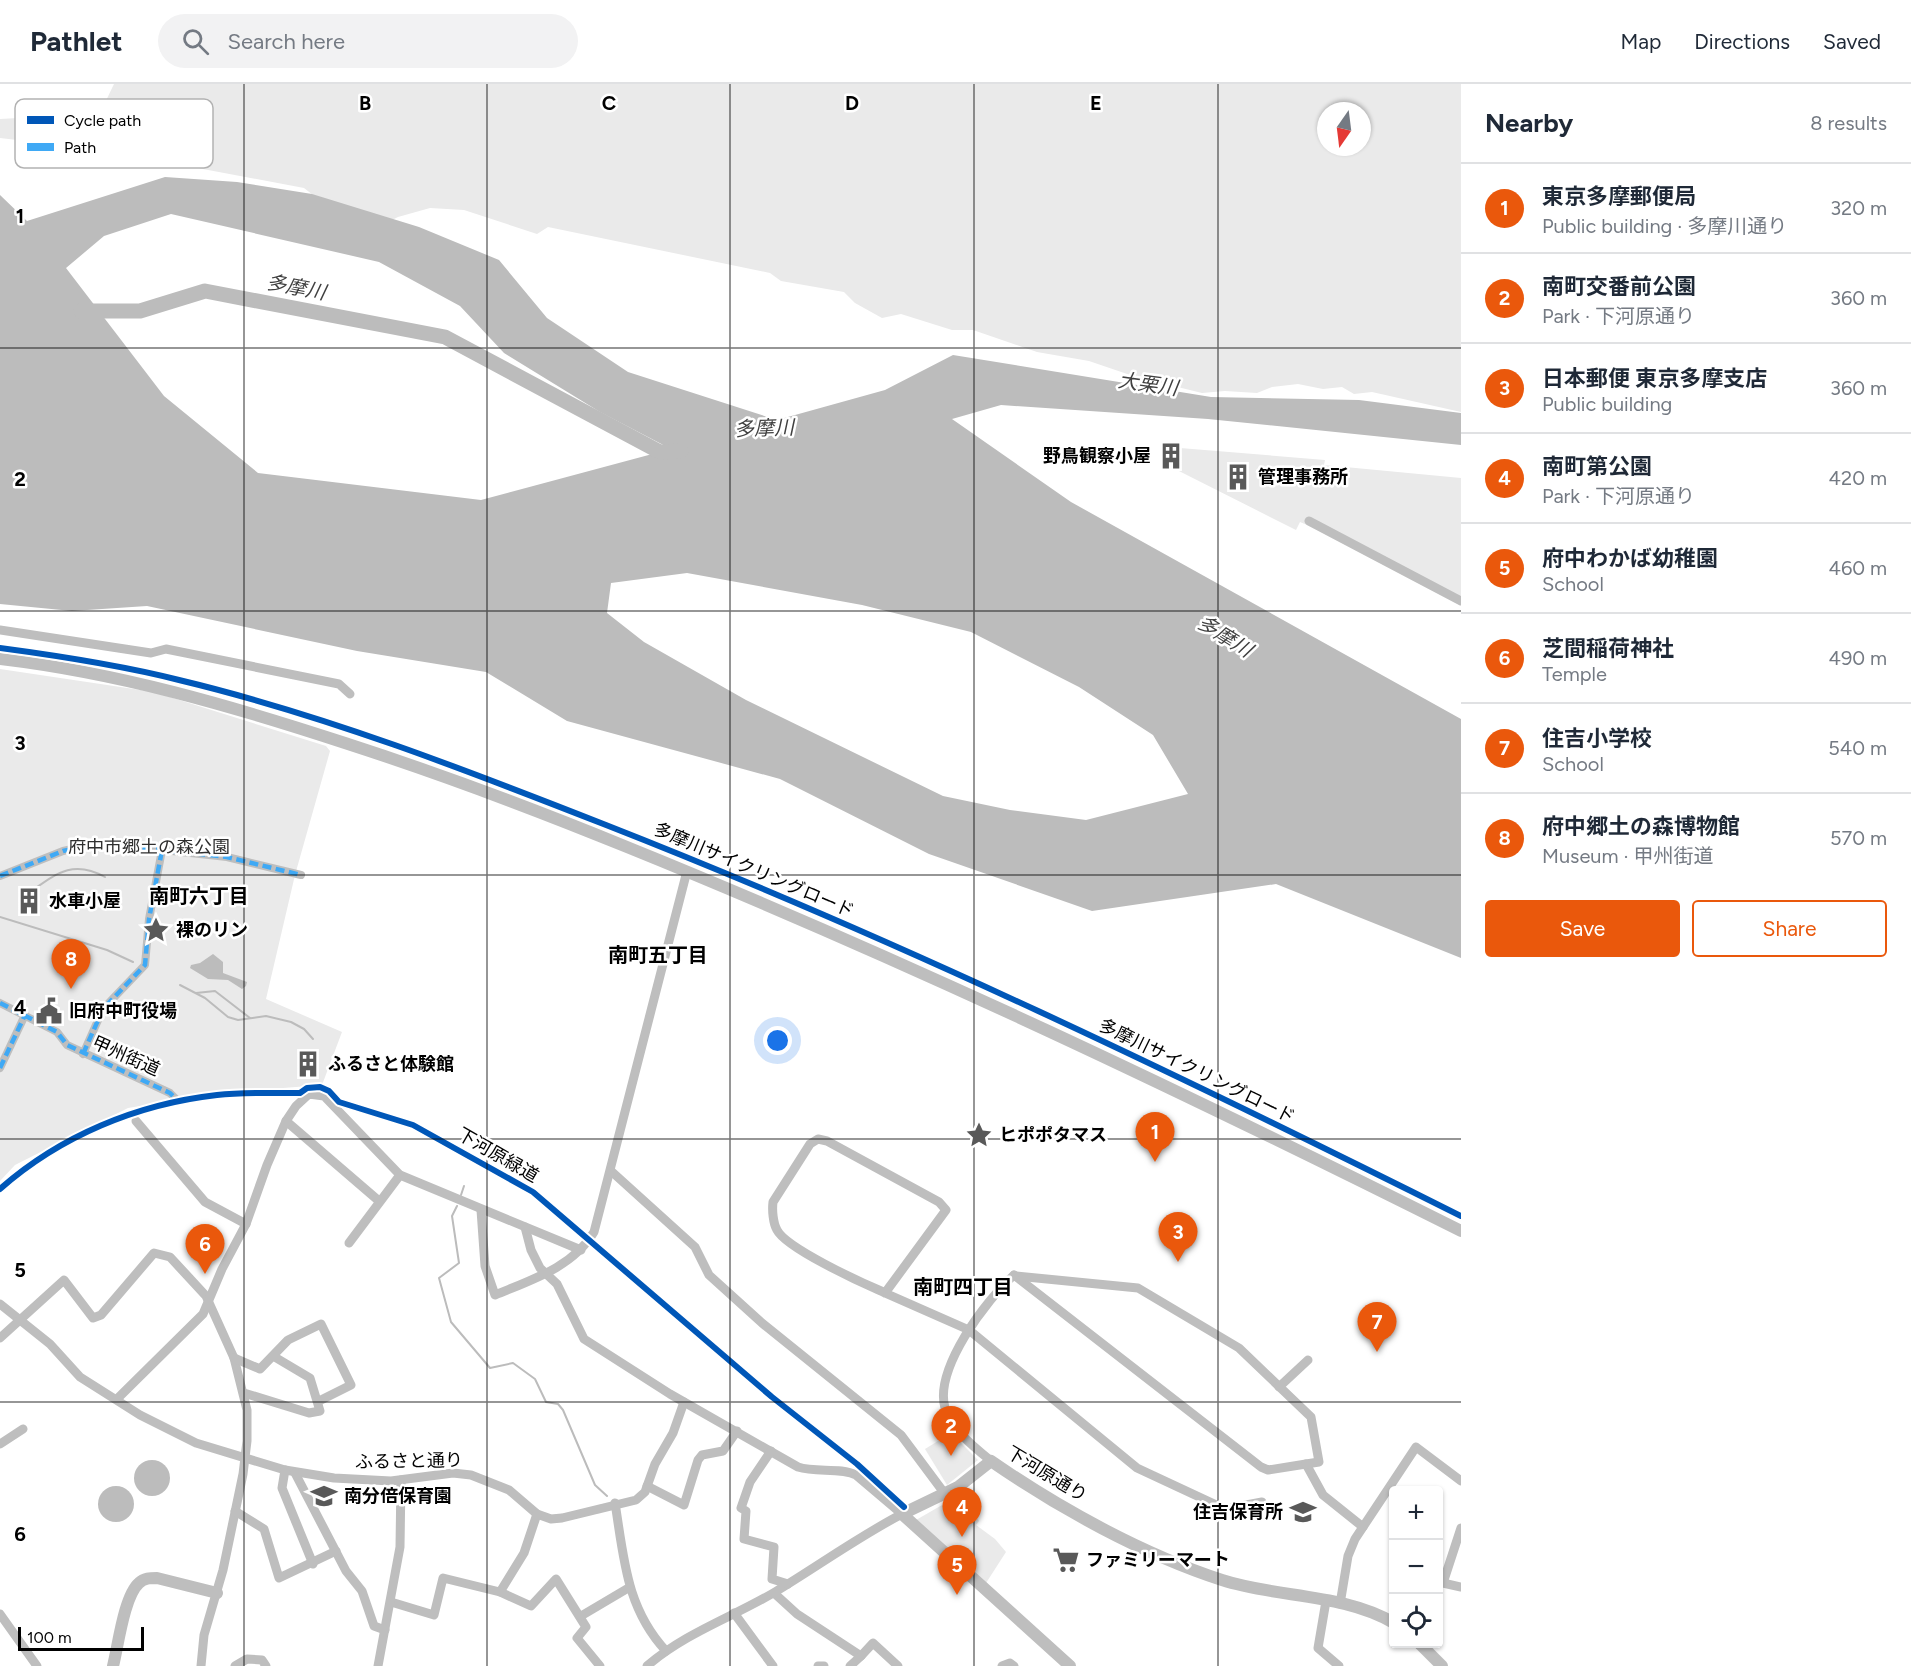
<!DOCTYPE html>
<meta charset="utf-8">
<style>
body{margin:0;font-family:Figtree,"Noto Sans JP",sans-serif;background:#f2f2f3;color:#1f2937}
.controls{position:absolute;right:18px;bottom:18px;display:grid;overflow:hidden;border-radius:6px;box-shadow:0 2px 4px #0004}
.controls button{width:54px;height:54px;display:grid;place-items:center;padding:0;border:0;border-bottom:2px solid #e0e1e3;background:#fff;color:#1f2937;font:30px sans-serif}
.compass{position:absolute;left:1317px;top:18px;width:54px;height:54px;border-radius:50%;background:#fff;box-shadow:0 2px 4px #0004;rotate:194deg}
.scale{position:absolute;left:18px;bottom:15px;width:126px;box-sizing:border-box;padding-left:6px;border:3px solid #000;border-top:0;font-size:16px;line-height:21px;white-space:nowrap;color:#000;-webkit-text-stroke:4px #fff;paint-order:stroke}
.you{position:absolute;left:778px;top:957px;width:21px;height:21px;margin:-15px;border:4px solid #fff;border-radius:50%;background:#1a73e8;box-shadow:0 0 0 9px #1a73e833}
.badge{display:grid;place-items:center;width:39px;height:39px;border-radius:50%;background:#ea580c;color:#fff;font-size:20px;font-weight:700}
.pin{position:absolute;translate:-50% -50px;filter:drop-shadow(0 2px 3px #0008)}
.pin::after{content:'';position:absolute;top:32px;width:21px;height:18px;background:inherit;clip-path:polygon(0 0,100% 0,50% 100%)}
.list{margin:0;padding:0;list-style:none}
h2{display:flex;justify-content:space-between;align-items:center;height:78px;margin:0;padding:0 24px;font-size:26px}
h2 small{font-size:20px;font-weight:400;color:#747a83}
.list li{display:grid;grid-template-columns:39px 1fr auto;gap:18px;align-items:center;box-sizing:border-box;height:90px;padding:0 24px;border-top:2px solid #e0e1e3}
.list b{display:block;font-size:22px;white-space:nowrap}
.list p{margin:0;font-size:20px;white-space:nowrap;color:#747a83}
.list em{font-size:20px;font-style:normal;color:#747a83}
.actions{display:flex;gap:12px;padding:18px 24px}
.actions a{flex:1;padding:14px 0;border:2px solid #ea580c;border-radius:6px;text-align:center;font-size:21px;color:#ea580c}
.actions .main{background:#ea580c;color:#fff}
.icon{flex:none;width:33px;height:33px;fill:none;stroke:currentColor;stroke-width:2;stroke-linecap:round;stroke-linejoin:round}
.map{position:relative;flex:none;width:1461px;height:1582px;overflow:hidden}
header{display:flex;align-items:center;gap:36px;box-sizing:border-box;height:84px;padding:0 30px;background:#fff;border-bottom:2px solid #e0e1e3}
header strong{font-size:28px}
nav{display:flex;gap:33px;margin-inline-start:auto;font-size:21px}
.search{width:420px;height:54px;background:#f2f2f3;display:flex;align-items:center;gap:15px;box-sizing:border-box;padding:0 21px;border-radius:33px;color:#747a83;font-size:22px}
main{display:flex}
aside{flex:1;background:#fff}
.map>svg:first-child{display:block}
.green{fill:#eaeaea;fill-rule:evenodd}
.water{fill:#bcbcbc;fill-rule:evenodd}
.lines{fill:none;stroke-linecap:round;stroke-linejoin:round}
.stream{stroke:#bcbcbc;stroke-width:2}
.river{stroke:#bcbcbc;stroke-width:15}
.pedestrian{stroke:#bebebe;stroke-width:8}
.minor{stroke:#bebebe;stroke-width:9}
.tertiary{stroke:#bebebe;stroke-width:12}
.quiet{stroke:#3fa9f5;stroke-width:4.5;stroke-dasharray:9 4.5;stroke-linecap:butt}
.cycleway-casing{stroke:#fff;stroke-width:10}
.cycleway{stroke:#0057b8;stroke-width:6}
.grid{fill:none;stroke:#000;stroke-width:1.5;stroke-opacity:0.55}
.labels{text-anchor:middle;stroke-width:5;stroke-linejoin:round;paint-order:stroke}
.poi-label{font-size:18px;font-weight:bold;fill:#000;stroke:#fff;text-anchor:start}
.park-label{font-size:18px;fill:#2f2f2f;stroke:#fff}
.street-label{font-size:18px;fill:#000;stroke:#fff}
.water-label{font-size:20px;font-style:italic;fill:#404040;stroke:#fff}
.neighbourhood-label{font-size:20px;font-weight:bold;fill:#000;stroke:#fff}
.key{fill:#fff;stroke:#b2b2b2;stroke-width:1.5}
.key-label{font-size:16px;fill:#000}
.grid-label{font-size:20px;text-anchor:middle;font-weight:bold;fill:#000;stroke:#fff;stroke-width:5;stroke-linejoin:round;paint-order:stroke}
</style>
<header>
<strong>Pathlet</strong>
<div class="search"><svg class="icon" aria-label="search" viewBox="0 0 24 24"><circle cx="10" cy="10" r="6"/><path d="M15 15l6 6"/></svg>Search here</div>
<nav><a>Map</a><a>Directions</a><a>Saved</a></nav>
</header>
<main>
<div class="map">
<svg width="1461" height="1582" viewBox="0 0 1461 1582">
<rect width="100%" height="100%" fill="#fff"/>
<g class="green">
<path d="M114 0H1461V328L1372 308 1354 310 1342 303 1323 305 1298 300 1272 303 1257 309 1225 307 1202 309 1133 292 1089 277 1037 268 973 246H952L901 230 882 234 855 219 844 208 781 197 770 189 548 143 537 150 464 126 430 124 398 133 376 144 348 138 304 104 187 82 94 60 34 58 0 54V35L54 32 102 25ZM1326 27H1362V63H1326Z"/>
<polygon points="1180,364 1325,376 1324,381 1461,394 1461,513 1307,441 1300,438 1296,446 1171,383"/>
<polygon points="0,585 154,608 326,662 330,667 295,791 266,915 342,948 322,1001 219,1009 128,1024 15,1081 0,1097"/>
<polygon points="951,1349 978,1376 947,1401 925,1365"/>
<polygon points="956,1413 961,1422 969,1421 979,1437 976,1441 995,1455 1006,1468 986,1499 916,1436"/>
</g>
<g class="water">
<path d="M165 93 237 98 312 110 419 143 499 176 547 234 628 288 777 336 885 306 953 271 1211 313 1359 316 1461 329V361L1208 335 1001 321 952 335 1071 418 1461 635V874L1276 800 1092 827 929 770 780 695 567 637 486 588 357 567 147 522 72 527 0 520V111L27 137ZM171 130 379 178 460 222 504 269 600 328 671 365 481 416 258 389 164 312 66 184 104 152ZM687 489 862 521 971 548 1079 603 1153 651 1188 710 1086 736 1010 726 943 712 746 616 644 558 607 529 611 499Z"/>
<polygon points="213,870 223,878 223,889 247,898 246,902 242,905 228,896 208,895 190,884 191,881 200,879"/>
<circle cx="152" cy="1394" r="18"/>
<circle cx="116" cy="1420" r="18"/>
</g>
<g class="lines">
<g class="stream">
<path d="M21 814C52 794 69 773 105 793"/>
<polyline points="0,833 107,866 133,878"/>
<polyline points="180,901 205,914 228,933 238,936 266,932 291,938 304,945 313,955"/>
<polyline points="196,909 215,907 250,934"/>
<polyline points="461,1111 464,1102"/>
<polyline points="457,1122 452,1132 459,1179 439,1194 451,1238 490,1284 513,1279 535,1295 546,1318 558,1320 563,1326 595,1401 607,1412"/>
</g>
<polyline class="river" points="81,227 140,227 205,207 445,253 660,368 681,367"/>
<g class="pedestrian">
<polyline points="0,792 63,767 99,759 227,773 301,791"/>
<polyline points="0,919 57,948 67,961 170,1009 177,1016"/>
<polyline points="83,970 103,925 145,881 149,835 162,766"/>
<polyline points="0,984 25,931"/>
</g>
<g class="minor">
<polyline points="1309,437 1461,517"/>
<polyline points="0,546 151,569 166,565 339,600 350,610"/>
<polyline points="136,1037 205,1118 246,1140"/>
<polyline points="286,1037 379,1117"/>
<polyline points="611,1087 695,1163 709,1191 762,1239 901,1351 945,1410"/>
<path d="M481 1126 485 1182 495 1211C531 1196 573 1183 594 1148L687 787"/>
<path d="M525 1143 531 1166 540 1184 557 1200 584 1255 670 1310 798 1383C816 1389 840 1383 856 1391L902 1430C858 1453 818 1482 775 1508 733 1533 685 1549 647 1582"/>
<polyline points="349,1159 400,1091"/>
<polyline points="1014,1191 1261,1383 1268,1386 1306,1380 1323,1411 1363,1443"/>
<polyline points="1016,1192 1138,1204 1239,1264 1311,1333 1319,1378 1306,1380"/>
<path d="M885 1209 946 1126 939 1118 827 1057 818 1055 810 1060 773 1118C772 1126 773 1139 777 1146 786 1164 860 1198 881 1207L885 1209 969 1246 1137 1384 1225 1425 1262 1418"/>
<polyline points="0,1220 50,1260 80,1293 140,1331 196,1359 285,1386 334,1394 391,1397 453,1389 471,1391 509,1406 537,1430 551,1435 562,1434 636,1416 645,1408 655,1380 673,1349 684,1318"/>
<polyline points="0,1254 64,1196 93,1234 101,1231 154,1169 170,1173 206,1212 234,1274 247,1326 247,1357 243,1390 223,1486 204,1551 201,1582"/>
<polyline points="234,1274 260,1285 288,1256 321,1240 351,1301 319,1317"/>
<polyline points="1279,1303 1308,1276"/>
<polyline points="244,1309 309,1329 320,1327 310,1294 273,1272"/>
<polyline points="117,1315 203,1230 222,1185 246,1140 267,1081 286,1037 296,1022 309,1010 324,1012 400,1091 581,1166"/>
<polyline points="0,1360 23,1345"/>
<polyline points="771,1367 750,1398 741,1424 746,1427 744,1455 774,1463 772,1495 788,1500"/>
<path d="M991 1377C975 1364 951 1345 945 1324 934 1285 986 1216 1014 1191"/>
<polyline points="285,1386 282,1404 313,1480"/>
<polyline points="295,1389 346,1487 362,1507 374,1542 385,1546"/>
<polyline points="647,1402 684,1421 698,1376 702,1371 723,1367 737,1347"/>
<path d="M615 1419C624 1474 626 1524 666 1567"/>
<polyline points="235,1427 264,1445 279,1494 336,1467"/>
<polyline points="1461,1444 1443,1499 1461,1503"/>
<polyline points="500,1508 524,1469 537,1430"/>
<polyline points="774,1509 797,1530 861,1572 873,1559 898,1582"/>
<polyline points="1326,1517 1318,1564 1339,1582"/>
<polyline points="391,1518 434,1531 443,1494 500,1508 531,1522 556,1495 586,1543 577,1554 600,1582"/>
<polyline points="1340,1520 1348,1472 1355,1455 1416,1363 1461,1397"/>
<polyline points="734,1529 773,1582"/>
<polyline points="0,1530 37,1582"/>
<polyline points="581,1532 630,1503"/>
<polyline points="235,1582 247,1575 262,1576 266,1582"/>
<polyline points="378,1582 400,1463 401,1396"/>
<polyline points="818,1582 824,1582"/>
<polyline points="850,1582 861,1572"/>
<polyline points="1002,1582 1010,1579 1014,1582"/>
</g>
<g class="tertiary">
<path d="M0 575C119 589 232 622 345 659 441 690 534 725 627 763 911 878 1187 1010 1461 1147"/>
<polyline points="1420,1560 1442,1582"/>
<path d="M113 1582C118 1563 124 1512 139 1499 144 1494 150 1494 157 1494L217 1509"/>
<path d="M1070 1582 902 1430 958 1403 991 1377C1059 1424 1142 1470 1222 1496 1277 1514 1343 1509 1394 1539"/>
</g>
<g class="quiet">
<polyline points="0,792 63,767 99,759 227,773 301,791"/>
<polyline points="0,919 57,948 67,961 170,1009 177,1016"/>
<polyline points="83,970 103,925 145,881 149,835 162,766"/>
<polyline points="0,984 25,931"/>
</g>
<g class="cycleway-casing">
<g id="cycleway">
<path d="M0 564C60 572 120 581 179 596 325 631 466 686 606 741 897 855 1181 992 1461 1132"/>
<path d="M0 1105C60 1052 137 1020 217 1011 244 1008 272 1009 300 1009L307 1004 320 1003 329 1007 339 1018 413 1041 533 1108 772 1313 857 1380 904 1423"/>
</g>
</g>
<use href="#cycleway" class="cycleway"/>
</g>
<path class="grid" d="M244 0V1582M487 0V1582M730 0V1582M974 0V1582M1218 0V1582M0 264H1461M0 527H1461M0 791H1461M0 1055H1461M0 1318H1461"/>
<defs>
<g id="building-bare" transform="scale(2.07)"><path d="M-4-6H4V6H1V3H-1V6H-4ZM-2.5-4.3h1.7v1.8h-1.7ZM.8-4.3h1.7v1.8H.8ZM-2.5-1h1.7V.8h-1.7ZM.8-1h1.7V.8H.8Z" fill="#595959" stroke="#fff" stroke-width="2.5" paint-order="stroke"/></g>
<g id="sight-bare" transform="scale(2.07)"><path d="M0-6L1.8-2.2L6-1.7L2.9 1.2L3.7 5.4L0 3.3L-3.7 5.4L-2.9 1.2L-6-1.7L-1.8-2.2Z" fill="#595959" stroke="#fff" stroke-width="2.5" paint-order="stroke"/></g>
<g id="civic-bare" transform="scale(2.07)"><path d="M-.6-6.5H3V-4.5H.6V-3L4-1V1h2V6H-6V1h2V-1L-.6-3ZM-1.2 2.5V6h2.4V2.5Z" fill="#595959" stroke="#fff" stroke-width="2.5" paint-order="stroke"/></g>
<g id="school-bare" transform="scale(2.07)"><path d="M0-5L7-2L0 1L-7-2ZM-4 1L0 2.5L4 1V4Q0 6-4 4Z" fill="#595959" stroke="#fff" stroke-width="2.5" paint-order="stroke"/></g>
<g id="supermarket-bare" transform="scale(2.07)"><path d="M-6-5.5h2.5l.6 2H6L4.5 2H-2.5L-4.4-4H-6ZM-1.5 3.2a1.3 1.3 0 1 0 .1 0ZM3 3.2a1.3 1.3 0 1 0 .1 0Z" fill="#595959" stroke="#fff" stroke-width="2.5" paint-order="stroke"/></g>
</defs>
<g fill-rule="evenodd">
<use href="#building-bare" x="1171" y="372"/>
<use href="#building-bare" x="1238" y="393"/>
<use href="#building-bare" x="29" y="817"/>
<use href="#sight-bare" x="156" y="846"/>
<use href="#civic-bare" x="49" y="927"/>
<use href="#building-bare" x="308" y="980"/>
<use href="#sight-bare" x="979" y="1051"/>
<use href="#school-bare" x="324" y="1412"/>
<use href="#school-bare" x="1303" y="1428"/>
<use href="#supermarket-bare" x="1066" y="1476"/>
</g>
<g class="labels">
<g class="poi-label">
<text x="1151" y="378" text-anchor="end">野鳥観察小屋</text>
<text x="1258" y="399">管理事務所</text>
<text x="49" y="823">水車小屋</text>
<text x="176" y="852">裸のリン</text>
<text x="69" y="933">旧府中町役場</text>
<text x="328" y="986">ふるさと体験館</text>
<text x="999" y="1057">ヒポポタマス</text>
<text x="344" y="1418">南分倍保育園</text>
<text x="1283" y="1434" text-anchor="end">住吉保育所</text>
<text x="1086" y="1482">ファミリーマート</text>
</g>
<g class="park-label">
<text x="149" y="769">府中市郷土の森公園</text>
</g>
<g class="street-label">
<text transform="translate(754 786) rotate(23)" y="6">多摩川サイクリングロード</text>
<text transform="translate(126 972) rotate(24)" y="6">甲州街道</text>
<text transform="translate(1197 987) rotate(26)" y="6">多摩川サイクリングロード</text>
<text transform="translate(498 1071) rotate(30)" y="6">下河原緑道</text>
<text transform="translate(409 1377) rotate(-1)" y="6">ふるさと通り</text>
<text transform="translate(1047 1390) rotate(31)" y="6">下河原通り</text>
</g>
<g class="water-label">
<text transform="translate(296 203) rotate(11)" y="7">多摩川</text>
<text transform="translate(1148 300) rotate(8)" y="7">大栗川</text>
<text transform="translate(764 344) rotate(-2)" y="7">多摩川</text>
<text transform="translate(1225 552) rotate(32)" y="7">多摩川</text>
</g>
<g class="neighbourhood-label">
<text x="199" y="819">南町六丁目</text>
<text x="658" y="878">南町五丁目</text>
<text x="963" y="1210">南町四丁目</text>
</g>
</g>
<rect x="15" y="15" width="198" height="69" rx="9" class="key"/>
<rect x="27" y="32" width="27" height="8" fill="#0057b8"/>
<rect x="27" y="59" width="27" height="8" fill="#3fa9f5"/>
<g class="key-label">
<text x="64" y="42">Cycle path</text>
<text x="64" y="69">Path</text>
</g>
<g class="grid-label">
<text x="365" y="26">B</text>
<text x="609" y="26">C</text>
<text x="852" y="26">D</text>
<text x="1096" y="26">E</text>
<text x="20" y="139">1</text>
<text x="20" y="402">2</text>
<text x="20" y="666">3</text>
<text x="20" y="930">4</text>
<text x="20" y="1193">5</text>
<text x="20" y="1457">6</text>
</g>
</svg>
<div class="controls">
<button>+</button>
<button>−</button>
<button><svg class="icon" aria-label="locate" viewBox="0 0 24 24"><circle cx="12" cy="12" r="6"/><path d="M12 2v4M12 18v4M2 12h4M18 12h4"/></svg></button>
</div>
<svg class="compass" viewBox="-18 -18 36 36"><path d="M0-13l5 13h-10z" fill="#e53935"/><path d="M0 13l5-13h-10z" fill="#747a83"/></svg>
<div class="scale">100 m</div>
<div class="you"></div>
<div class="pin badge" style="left:1155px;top:1078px">1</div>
<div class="pin badge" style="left:951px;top:1372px">2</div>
<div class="pin badge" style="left:1178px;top:1178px">3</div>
<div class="pin badge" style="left:962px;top:1453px">4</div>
<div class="pin badge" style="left:957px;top:1511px">5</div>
<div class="pin badge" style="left:205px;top:1190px">6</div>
<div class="pin badge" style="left:1377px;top:1268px">7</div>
<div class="pin badge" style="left:71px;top:905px">8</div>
</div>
<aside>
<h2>Nearby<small>8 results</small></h2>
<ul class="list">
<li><span class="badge">1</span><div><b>東京多摩郵便局</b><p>Public building · 多摩川通り</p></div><em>320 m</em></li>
<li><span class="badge">2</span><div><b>南町交番前公園</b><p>Park · 下河原通り</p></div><em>360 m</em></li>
<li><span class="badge">3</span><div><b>日本郵便 東京多摩支店</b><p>Public building</p></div><em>360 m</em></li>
<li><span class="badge">4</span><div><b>南町第公園</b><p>Park · 下河原通り</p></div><em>420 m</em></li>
<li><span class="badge">5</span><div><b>府中わかば幼稚園</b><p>School</p></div><em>460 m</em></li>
<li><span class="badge">6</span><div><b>芝間稲荷神社</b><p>Temple</p></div><em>490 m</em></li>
<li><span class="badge">7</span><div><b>住吉小学校</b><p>School</p></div><em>540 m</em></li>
<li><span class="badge">8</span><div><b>府中郷土の森博物館</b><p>Museum · 甲州街道</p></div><em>570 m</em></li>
</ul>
<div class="actions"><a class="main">Save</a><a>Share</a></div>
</aside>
</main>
